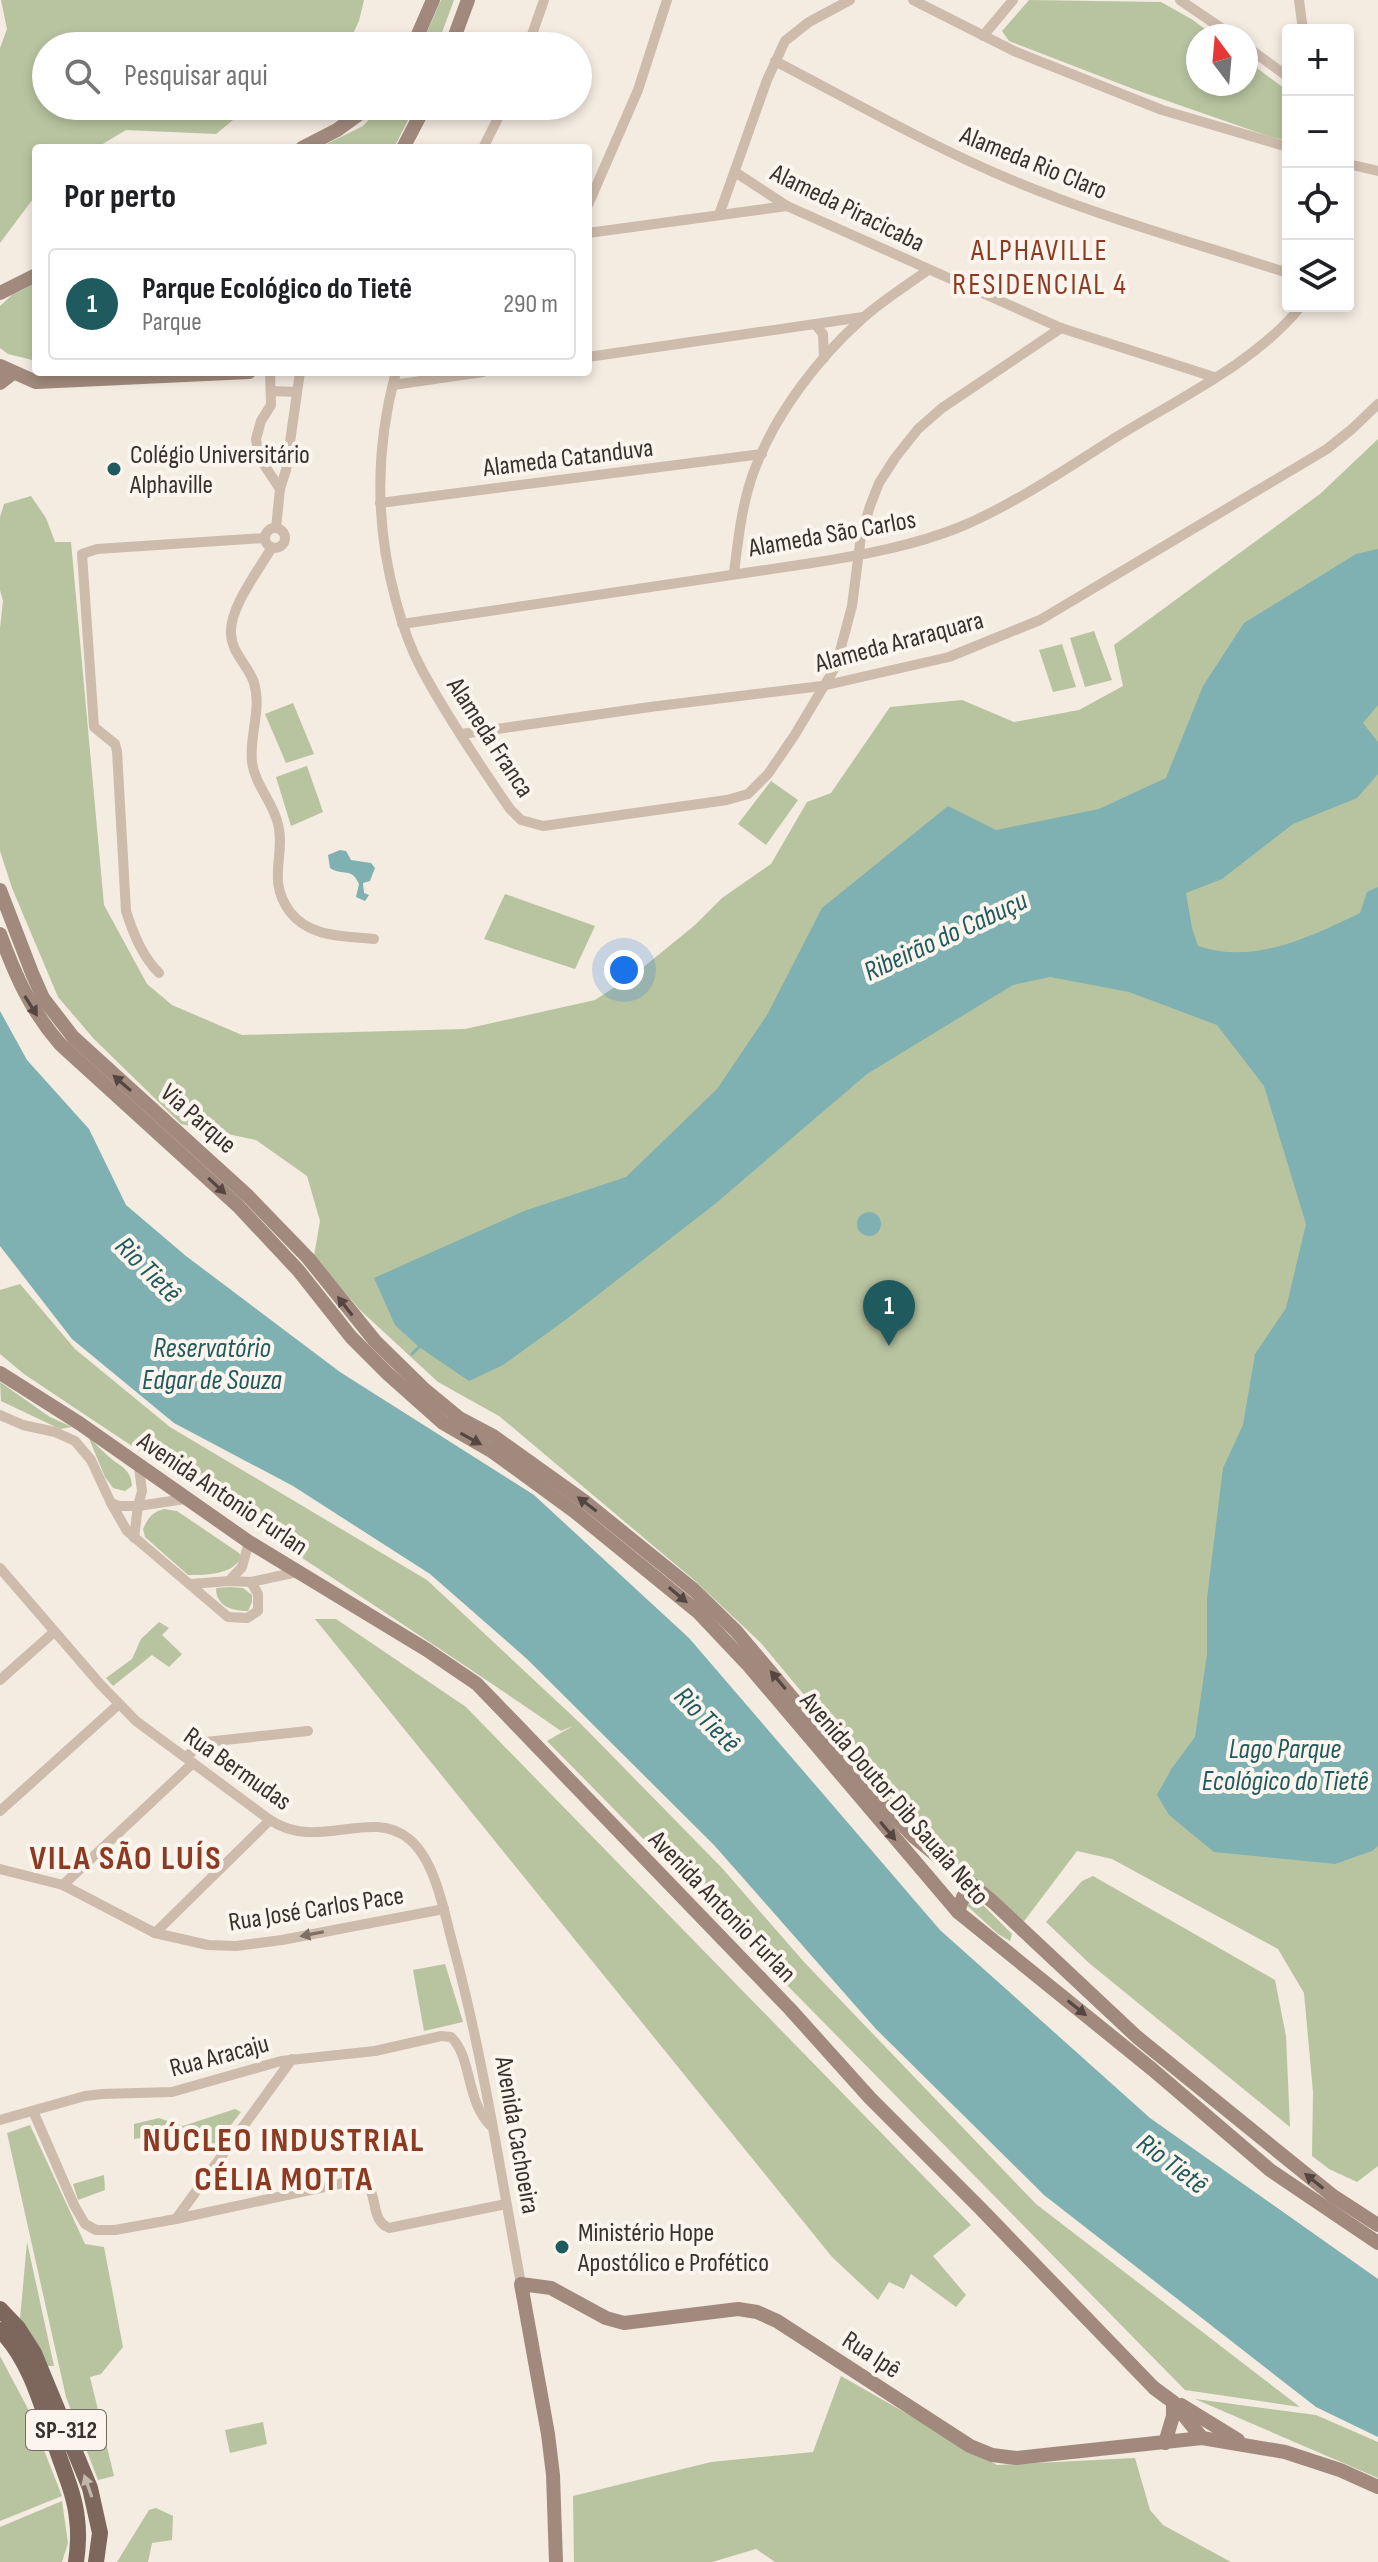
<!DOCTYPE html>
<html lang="pt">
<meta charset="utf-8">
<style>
body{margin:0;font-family:"Sofia Sans Condensed",sans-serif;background:#f2f2f2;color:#202124}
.controls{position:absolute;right:24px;top:24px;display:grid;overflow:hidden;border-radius:8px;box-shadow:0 4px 12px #0003}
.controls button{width:72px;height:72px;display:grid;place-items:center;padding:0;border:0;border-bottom:2px solid #e0e0e0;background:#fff;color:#202124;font:40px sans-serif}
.compass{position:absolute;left:1186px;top:24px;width:72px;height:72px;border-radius:50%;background:#fff;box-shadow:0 4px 12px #0003;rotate:344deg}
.you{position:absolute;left:624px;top:970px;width:28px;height:28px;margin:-20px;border:6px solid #fff;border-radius:50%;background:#1a73e8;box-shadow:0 0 0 12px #1a73e833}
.badge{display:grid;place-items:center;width:52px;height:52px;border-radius:50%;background:#1f5a5e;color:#fff;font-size:26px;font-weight:700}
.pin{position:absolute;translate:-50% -66px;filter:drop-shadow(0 2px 4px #0008)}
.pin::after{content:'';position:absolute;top:42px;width:28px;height:24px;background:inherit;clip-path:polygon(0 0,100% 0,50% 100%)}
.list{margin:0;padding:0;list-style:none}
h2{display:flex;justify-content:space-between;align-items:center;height:104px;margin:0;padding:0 32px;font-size:34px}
h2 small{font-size:26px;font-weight:400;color:#757577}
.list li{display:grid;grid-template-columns:52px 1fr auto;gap:24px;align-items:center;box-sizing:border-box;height:112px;margin:0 16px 16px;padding:0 16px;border:2px solid #e0e0e0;border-radius:8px}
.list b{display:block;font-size:30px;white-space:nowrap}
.list p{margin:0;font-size:26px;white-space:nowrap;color:#757577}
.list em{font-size:26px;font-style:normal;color:#757577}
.icon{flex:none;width:44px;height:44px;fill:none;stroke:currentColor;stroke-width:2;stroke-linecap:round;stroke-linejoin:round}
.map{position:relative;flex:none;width:1378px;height:2562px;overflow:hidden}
.search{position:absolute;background:#fff;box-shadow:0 4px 12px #0003;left:32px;top:32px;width:560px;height:88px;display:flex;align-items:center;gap:20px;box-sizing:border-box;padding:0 28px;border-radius:44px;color:#757577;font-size:30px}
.panel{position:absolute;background:#fff;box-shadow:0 4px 12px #0003;left:32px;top:144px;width:560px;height:232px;border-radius:8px}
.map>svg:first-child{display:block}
.green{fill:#b8c4a0}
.water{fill:#7fb0b2}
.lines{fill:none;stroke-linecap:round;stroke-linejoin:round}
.stream{stroke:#7fb0b2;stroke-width:3}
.street{stroke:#cdbbac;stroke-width:10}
.secondary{stroke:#a18a7d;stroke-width:14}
.primary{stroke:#7d675c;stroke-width:16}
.oneway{fill:#544640}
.oneway2{fill:#7d6f65}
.oneway3{fill:#c2b5ac}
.poi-dot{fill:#1f5a5e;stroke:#fbf5ee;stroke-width:3}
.labels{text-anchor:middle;stroke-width:8;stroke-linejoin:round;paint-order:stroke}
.shield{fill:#fbf5ee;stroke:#756b66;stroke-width:2}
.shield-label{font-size:24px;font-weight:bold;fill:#3b302b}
.street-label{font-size:26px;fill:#3b302b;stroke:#fbf5ee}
.poi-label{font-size:26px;fill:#3b302b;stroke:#fbf5ee;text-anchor:start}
.water-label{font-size:28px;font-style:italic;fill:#1f5a5e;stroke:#fbf5ee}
.quarter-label{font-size:30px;letter-spacing:2px;fill:#8c3b22;stroke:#fbf5ee}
.district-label{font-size:34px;font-weight:bold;letter-spacing:2px;fill:#8c3b22;stroke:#fbf5ee}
</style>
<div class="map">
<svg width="1378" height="2562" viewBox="0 0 1378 2562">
<rect width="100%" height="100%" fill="#f4ebe1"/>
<g class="green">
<polygon points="1,0 364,0 359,21 347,46 46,46 46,106 250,106 216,134 126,130 96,148 36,148 36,195 0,243 0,48 7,29"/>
<polygon points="441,0 454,0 437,46 421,46"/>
<polygon points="1029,0 1161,2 1193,20 1214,36 1198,36 1198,84 1246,84 1246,60 1288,91 1288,141 1271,137 1136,90 1009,41 1002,31"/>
<polygon points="381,106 415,106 394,148 318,148 363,126"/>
<polygon points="36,283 36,361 8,354 0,348 0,306 12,295"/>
<polygon points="1378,439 1378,2166 1357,2182 1329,2169 1312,2156 1313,2092 1304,1993 1278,1949 1112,1859 1077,1851 1022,1924 918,1832 761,1643 694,1580 499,1416 438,1382 360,1310 314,1256 320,1221 307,1176 256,1140 181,1124 94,1039 58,997 12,888 0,851 0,628 3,601 0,590 0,517 4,504 31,496 46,518 55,542 71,542 104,905 147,984 172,1005 242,1035 465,1029 595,1000 635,974 695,925 722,898 771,864 807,802 831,793 890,707 962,700 1014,722 1079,710 1123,686 1114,645 1320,494"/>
<polygon points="1094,631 1112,680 1085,687 1070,638"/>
<polygon points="1062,644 1076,687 1053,692 1039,650"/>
<polygon points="293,703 314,754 286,763 265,714"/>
<polygon points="307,766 323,812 291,826 276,777"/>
<polygon points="771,781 798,800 766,845 738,824"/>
<polygon points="505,894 595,926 575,969 484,939"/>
<path d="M20 1284 75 1349 170 1427 427 1580 580 1723 722 1868 804 1962 1036 2204 1300 2407 1185 2390 547 1741 573 1726 561 1731C384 1609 202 1494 24 1374L0 1354V1290Z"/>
<polygon points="0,1382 50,1417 72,1427 60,1429 1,1401"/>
<path d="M88 1436C95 1443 101 1450 108 1456 119 1466 131 1468 132 1486L125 1491 113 1488 105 1477Z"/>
<path d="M164 1509 177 1511 239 1553 241 1557C233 1575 206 1575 188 1575L145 1537 143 1529C148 1518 152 1512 164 1509Z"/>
<path d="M230 1587 243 1588 252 1595V1602L248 1611C233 1611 216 1607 216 1588Z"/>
<polygon points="315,1619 336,1619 466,1707 971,2225 933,2256 966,2295 956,2307 911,2274 904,2289 889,2282 878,2300 832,2257"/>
<polygon points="159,1622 169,1628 162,1635 182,1654 169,1667 152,1655 113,1686 106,1678 132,1659 141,1639"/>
<polygon points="1093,1876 1275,1980 1286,2036 1290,2127 1089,1963 1046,1922 1082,1881"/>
<polygon points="975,1897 1012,1934 1010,1941 998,1934 964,1903"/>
<polygon points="445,1964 463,2022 424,2031 413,1970"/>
<polygon points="235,2109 241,2112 209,2153 197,2130 134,2139 134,2124 159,2118 183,2126"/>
<polygon points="30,2125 85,2244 104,2247 123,2347 101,2374 90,2377 114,2476 98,2480 66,2397 7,2133"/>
<polygon points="104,2175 105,2190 78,2200 73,2184"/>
<polygon points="27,2242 54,2366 43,2366 20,2319"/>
<polygon points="0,2356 27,2407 62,2496 0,2521"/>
<polygon points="841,2376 997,2465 1135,2458 1150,2510 1163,2525 1231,2562 775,2562 756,2549 712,2562 574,2562 573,2496 711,2462 813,2452"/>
<polygon points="1195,2399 1316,2415 1378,2442 1378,2478"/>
<polygon points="263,2422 267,2444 230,2453 225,2430"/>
<polygon points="62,2501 68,2543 62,2562 0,2562 0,2527"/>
<polygon points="156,2508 173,2516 172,2540 152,2543 148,2562 117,2562 149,2510"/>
</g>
<g class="water">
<path d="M1378 549V705L1363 723 1378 742V774L1357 798 1293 824 1222 879 1186 893 1192 928 1198 946C1254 965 1310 937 1360 913L1367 892 1378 887V1846L1372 1851 1335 1864 1214 1852 1169 1815 1157 1795 1172 1768 1195 1737 1207 1654V1598L1223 1468 1243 1425 1255 1354 1286 1308 1306 1224 1264 1086 1217 1025 1129 992 1050 977 1013 985 867 1074 715 1204 568 1318 503 1365 469 1381 419 1347 395 1325 374 1278 524 1211 626 1177 717 1089 767 1015 822 908 948 806 996 830 1099 809 1166 778 1203 686 1244 623 1356 554Z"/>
<path d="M340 850 346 851 351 860 371 863 375 868 370 881 363 883 364 893 369 895 365 901 356 897 359 884C351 866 344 877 330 868L328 855Z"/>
<polygon points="0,1011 27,1060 89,1129 126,1205 186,1256 340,1372 534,1495 689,1638 940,1930 1150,2118 1378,2279 1378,2437 1316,2407 1044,2195 876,2029 714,1845 527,1659 430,1574 293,1486 174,1423 72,1339 0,1246"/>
<circle cx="869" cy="1224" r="12"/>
</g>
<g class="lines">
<polyline class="stream" points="412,1354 422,1344"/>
<g class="street">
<polyline points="913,0 1014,51 1162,110 1288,147"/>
<polyline points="1180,0 1233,36"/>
<polyline points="1299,0 1303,30"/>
<polyline points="983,36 1013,0"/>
<polyline points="528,46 544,0"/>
<polyline points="1246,46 1288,77"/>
<path d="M775 61C848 99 918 139 993 172 1088 214 1189 241 1288 273"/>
<polyline points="483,148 504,106"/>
<polyline points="1348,164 1378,171"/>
<polyline points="735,172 787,206 1061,328 1214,377"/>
<polyline points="588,205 638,90 667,0"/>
<polyline points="719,215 767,80 785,41 809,22 850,0"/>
<polyline points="588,233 787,206"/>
<polyline points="815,324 823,334 824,358"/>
<polyline points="588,357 863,317"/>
<polyline points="270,372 271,405 261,421 256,439 259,457 280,489"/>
<path d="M396 372C375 449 375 525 396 601 402 624 410 648 422 670 448 718 479 764 510 809L521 820 543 826 727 800 748 794 768 774 794 736 836 666 852 606 861 536 870 506 879 483 895 458 918 429 942 408 1061 328"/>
<polyline points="393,385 483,372"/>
<polyline points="272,391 297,392"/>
<polyline points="380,503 762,454"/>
<polyline points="276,528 280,489 286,470 300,372"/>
<circle cx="275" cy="538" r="10"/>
<path d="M272 547C259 570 229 608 231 634 232 654 249 666 254 683 262 709 249 736 252 762 255 785 273 802 278 824 286 856 266 879 290 912 310 938 345 936 374 939"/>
<path d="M734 573C738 540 742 503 754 471 775 414 818 358 863 318 883 300 906 286 928 270"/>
<path d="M402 624 812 563C862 555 913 546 960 527 1015 504 1067 468 1118 436 1178 399 1258 361 1301 306"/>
<polyline points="462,734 650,707 822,686 949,657 1040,620 1327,449 1352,429 1378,404"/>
<path d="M159 973C142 956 133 933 126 911L117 751 115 744 94 727 82 554 97 549 265 538"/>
<polyline points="0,1415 23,1425 55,1432 75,1441 91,1460 111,1503 127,1531 228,1617 247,1618 258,1611 258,1594 251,1582"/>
<polyline points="111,1503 119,1506 138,1506 142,1491 139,1467"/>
<polyline points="134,1538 138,1506 185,1499"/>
<path d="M0 1568 100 1684 136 1721 270 1820C318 1852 370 1807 409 1839 436 1861 444 1913 453 1945 483 2056 500 2170 521 2284"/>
<polyline points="229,1581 242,1567 249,1542"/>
<polyline points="191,1584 229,1581 251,1582 297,1572"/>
<polyline points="0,1680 54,1632"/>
<polyline points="185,1757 206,1742 308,1731"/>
<polyline points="0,1811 119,1704"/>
<polyline points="0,1869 63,1885 155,1933 208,1945 236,1946 282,1940 444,1909"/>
<polyline points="63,1885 193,1763"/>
<polyline points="155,1933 270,1820"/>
<path d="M33 2111 74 2205 85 2224 96 2230H115L176 2219 343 2183 364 2184 369 2187C377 2201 372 2221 389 2228L506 2204"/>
<path d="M0 2120 85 2096 102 2094 172 2092 281 2061 375 2051 441 2036 451 2037C473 2058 465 2102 492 2127"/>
<polyline points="176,2219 292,2059"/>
</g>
<g class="secondary">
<polyline points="413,46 433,0"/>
<polyline points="451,46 468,0"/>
<polyline points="302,148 337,130 370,106"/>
<polyline points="403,148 425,106"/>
<polyline points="0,293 36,275"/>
<polyline points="0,366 36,382 249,372"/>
<polyline points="0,383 13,373"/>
<polyline points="0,890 32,973 43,998 73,1037 248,1196 308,1258 375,1341 425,1390 459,1418 493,1436 584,1501 694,1590 736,1631 867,1787 913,1836 993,1902 1137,2037 1333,2196 1378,2225"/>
<path d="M0 934C16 977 30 1009 60 1044L238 1206 298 1270 351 1337 388 1374 443 1423 493 1452 574 1511 698 1612 749 1666 958 1912 1152 2069 1270 2170 1378 2243"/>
<polyline points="0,1373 79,1423 249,1542 427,1650 477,1684 790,2009 870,2098 980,2208 1154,2388 1173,2402 1202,2438"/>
<polyline points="958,1912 963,1897 978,1889"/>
<polyline points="1181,2405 1238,2440"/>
<polyline points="1165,2443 1173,2416 1173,2402"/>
<polyline points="556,2562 553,2475 548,2434 521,2284 551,2288 606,2318 624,2323 738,2309 757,2312 777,2321 970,2446 992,2455 1016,2458 1202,2438 1285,2452 1340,2470 1378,2487"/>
</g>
<g class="primary">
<polyline points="0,2309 18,2328 34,2353 90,2488 100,2533 96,2562"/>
<path d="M0 2330C32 2362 43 2411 58 2453 65 2474 75 2496 77 2519 79 2533 78 2548 76 2562"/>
</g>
</g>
<defs><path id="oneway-solid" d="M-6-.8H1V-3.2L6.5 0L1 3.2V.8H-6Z" transform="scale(2)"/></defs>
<g class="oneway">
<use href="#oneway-solid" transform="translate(31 1006) rotate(58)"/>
<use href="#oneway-solid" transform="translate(122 1083) rotate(-139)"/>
<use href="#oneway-solid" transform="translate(217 1186) rotate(43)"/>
<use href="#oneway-solid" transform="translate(345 1306) rotate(-128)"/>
<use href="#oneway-solid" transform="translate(471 1439) rotate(29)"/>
<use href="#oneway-solid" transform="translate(587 1504) rotate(-143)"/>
<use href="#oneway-solid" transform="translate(678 1595) rotate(40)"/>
<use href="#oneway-solid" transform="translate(778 1680) rotate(-130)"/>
<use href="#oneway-solid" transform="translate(888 1831) rotate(50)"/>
<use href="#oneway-solid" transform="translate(1077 2008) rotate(39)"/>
<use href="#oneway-solid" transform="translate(1314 2181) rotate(-141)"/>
</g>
<use class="oneway2" href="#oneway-solid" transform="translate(312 1934) rotate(169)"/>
<use class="oneway3" href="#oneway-solid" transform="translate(88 2486) rotate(-109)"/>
<g class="poi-dot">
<circle cx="114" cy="469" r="8"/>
<circle cx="562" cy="2247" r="8"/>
</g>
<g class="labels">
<rect class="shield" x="26" y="2410" width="80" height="40" rx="6"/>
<g class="shield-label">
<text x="66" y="2438">SP-312</text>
</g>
<g class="street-label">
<text transform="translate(1034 162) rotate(22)" y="9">Alameda Rio Claro</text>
<text transform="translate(848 207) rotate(26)" y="9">Alameda Piracicaba</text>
<text transform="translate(568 457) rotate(-7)" y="9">Alameda Catanduva</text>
<text transform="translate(832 533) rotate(-10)" y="9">Alameda São Carlos</text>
<text transform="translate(899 641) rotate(-15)" y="9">Alameda Araraquara</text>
<text transform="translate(491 737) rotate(57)" y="9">Alameda Franca</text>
<text transform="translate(199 1118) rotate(41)" y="9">Via Parque</text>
<text transform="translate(223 1493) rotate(34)" y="9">Avenida Antonio Furlan</text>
<text transform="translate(238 1768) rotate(35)" y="9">Rua Bermudas</text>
<text transform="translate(895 1798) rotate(49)" y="9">Avenida Doutor Dib Sauaia Neto</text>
<text transform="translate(723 1906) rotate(46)" y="9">Avenida Antonio Furlan</text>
<text transform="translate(316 1908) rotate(-9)" y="9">Rua José Carlos Pace</text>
<text transform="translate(219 2055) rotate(-15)" y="9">Rua Aracaju</text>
<text transform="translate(518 2135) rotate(80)" y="9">Avenida Cachoeira</text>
<text transform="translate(872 2354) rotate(33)" y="9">Rua Ipê</text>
</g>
<g class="poi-label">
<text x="130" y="463">Colégio Universitário<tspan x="130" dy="30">Alphaville</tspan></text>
<text x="578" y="2241">Ministério Hope<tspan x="578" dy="30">Apostólico e Profético</tspan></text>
</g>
<g class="water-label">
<text transform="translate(945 935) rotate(-25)" y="10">Ribeirão do Cabuçu</text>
<text transform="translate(149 1269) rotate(45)" y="10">Rio Tietê</text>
<text x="212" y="1357">Reservatório<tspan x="212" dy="32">Edgar de Souza</tspan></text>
<text transform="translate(708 1719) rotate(45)" y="10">Rio Tietê</text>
<text x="1285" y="1758">Lago Parque<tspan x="1285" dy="32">Ecológico do Tietê</tspan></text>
<text transform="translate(1173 2163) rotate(37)" y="10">Rio Tietê</text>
</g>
<g class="quarter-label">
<text x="1040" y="260">ALPHAVILLE<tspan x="1040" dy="34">RESIDENCIAL 4</tspan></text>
</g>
<g class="district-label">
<text x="126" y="1869">VILA SÃO LUÍS</text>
<text x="284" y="2151">NÚCLEO INDUSTRIAL<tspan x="284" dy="39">CÉLIA MOTTA</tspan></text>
</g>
</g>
</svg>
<div class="controls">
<button>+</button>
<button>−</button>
<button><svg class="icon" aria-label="locate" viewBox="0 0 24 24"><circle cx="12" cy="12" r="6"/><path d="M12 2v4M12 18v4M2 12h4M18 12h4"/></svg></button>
<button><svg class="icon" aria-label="layers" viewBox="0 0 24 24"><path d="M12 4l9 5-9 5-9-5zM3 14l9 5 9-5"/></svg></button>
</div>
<svg class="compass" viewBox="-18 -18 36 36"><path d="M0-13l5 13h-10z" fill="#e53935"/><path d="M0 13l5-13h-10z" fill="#757577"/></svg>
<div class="you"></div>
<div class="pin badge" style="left:889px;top:1346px">1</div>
<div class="search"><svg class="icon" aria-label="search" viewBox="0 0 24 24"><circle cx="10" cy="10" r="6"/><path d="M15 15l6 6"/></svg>Pesquisar aqui</div>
<section class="panel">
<h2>Por perto<small></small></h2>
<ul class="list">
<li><span class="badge">1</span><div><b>Parque Ecológico do Tietê</b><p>Parque</p></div><em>290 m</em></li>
</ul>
</section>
</div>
